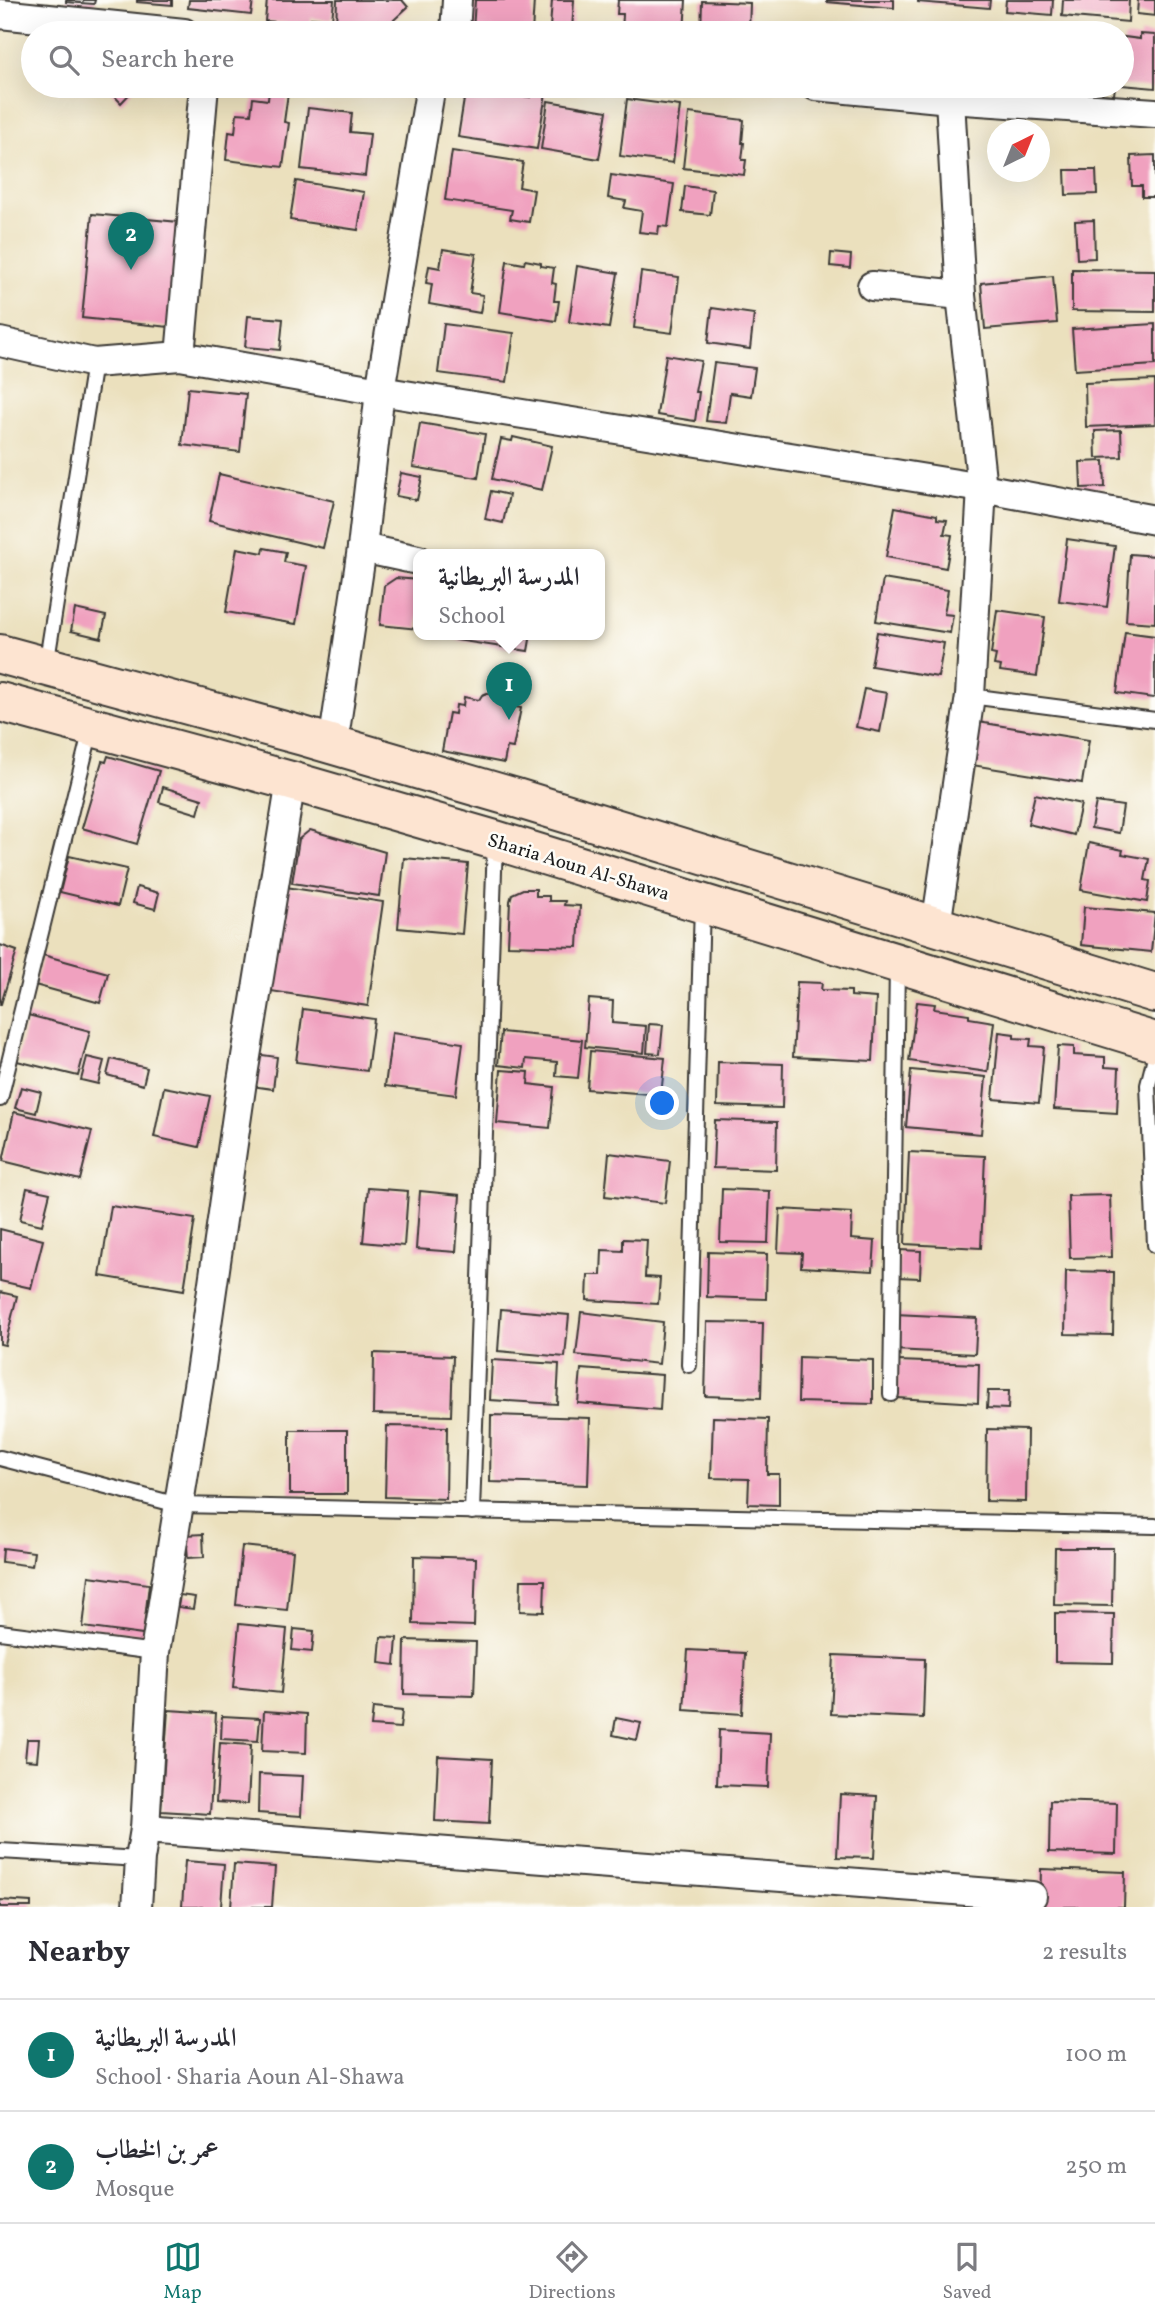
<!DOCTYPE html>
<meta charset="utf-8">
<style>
body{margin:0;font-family:Vollkorn,Amiri,serif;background:#f2f2f3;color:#2b2b33}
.compass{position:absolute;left:987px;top:119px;width:63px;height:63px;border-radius:50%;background:#fff;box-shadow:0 7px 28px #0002;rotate:43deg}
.you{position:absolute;left:663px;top:1104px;width:24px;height:24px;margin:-18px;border:5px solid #fff;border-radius:50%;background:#1a73e8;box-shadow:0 0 0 10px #1a73e833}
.badge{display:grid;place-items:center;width:46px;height:46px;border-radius:50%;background:#0f766e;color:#fff;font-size:23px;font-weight:700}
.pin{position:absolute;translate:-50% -58px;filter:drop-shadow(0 2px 4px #0008)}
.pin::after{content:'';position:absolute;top:37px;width:24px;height:21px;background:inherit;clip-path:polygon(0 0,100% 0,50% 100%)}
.popup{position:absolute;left:413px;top:549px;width:192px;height:91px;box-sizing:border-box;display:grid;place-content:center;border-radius:14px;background:#fff;filter:drop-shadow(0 2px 5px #0005);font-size:23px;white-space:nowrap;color:#7c7c81}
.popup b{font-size:26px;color:#2b2b33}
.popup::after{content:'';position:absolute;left:50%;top:100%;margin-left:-14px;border:14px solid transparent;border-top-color:#fff}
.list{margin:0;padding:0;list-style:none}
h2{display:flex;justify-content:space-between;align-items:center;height:91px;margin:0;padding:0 28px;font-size:30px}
h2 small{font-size:23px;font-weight:400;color:#7c7c81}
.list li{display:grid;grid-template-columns:46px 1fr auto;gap:21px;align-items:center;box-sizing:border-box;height:112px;padding:0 28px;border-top:2px solid #e1e1e2}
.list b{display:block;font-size:26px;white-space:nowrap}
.list p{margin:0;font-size:23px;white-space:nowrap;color:#7c7c81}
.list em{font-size:23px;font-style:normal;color:#7c7c81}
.icon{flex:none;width:38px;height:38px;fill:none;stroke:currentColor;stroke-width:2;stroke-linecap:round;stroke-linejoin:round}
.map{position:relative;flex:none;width:1155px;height:1907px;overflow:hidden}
.search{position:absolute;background:#fff;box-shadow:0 7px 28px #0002;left:21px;right:21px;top:21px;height:77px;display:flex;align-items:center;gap:18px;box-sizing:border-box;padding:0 24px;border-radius:38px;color:#7c7c81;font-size:26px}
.sheet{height:315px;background:#fff}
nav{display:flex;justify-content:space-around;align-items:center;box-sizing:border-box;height:98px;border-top:2px solid #e1e1e2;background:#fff;font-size:19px;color:#7c7c81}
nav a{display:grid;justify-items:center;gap:4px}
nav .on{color:#0f766e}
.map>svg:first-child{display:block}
.building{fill:#f0a1bf}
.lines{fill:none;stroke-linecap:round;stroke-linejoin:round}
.service-casing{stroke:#3b3934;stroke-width:18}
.minor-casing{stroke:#3b3934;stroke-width:32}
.secondary-casing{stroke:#3b3934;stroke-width:42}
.service{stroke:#fff;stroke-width:14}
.minor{stroke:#fff;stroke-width:28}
.secondary{stroke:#fde4d1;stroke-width:38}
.labels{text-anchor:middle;stroke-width:5;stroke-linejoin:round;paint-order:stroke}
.street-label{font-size:19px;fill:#1c1c1c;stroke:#fdfcf7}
</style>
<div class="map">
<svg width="1155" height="1907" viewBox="0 0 1155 1907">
<rect width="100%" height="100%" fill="#fdfcf7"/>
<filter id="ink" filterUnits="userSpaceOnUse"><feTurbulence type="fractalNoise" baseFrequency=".0143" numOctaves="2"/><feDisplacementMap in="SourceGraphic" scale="14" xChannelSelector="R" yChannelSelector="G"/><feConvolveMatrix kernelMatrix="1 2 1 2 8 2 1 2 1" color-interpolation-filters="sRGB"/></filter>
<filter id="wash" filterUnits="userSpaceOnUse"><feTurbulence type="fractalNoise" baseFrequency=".00686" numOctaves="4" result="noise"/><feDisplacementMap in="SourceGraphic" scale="28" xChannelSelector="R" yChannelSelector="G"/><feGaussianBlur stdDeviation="1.57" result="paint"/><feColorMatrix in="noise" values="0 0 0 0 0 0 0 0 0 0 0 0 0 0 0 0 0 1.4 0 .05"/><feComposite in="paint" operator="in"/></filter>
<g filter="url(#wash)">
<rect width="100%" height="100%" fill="#ebe0bd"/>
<g id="blocks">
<g class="building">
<polygon points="66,0 95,0 94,4 66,2"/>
<polygon points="137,0 172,0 172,5 137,2"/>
<polygon points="189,0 253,0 251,15 188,8"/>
<polygon points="267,0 334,0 332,20 311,18 311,25 265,21"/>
<polygon points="337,0 402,0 408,7 383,30 336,27"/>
<polygon points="475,0 534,0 532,33 473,31"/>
<polygon points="552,0 574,0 572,30 550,28"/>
<polygon points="618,0 686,0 684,33 622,33 623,14 617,14"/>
<polygon points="827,0 894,0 894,8 827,2"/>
<polygon points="918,0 990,0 989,8 918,2"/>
<polygon points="1006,0 1053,0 1052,15 1005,11"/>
<polygon points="1063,0 1129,0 1128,22 1062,16"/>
<polygon points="1138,0 1155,0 1155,16 1137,14"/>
<polygon points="702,1 750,3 749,33 701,33"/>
<polygon points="992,24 1029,27 1028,33 991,33"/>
<polygon points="1140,34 1155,35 1155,88 1122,85 1124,37 1140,39"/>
<polygon points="105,86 135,86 135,88 121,103"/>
<polygon points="532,86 547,87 537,149 458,137 466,87 530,97"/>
<polygon points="1103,86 1115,86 1114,95 1102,94"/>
<polygon points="269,90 288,93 284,122 289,123 283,167 226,160 229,132 235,133 237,113 251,114 253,98 268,100"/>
<polygon points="627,99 680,106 673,163 620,156"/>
<polygon points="548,101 607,111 599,159 541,149"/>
<polygon points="308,108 352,113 350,132 370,134 365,176 301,169"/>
<polygon points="689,113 744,120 742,143 744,143 742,160 746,160 744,175 683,168"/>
<polygon points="452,151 523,162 519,187 534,190 529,222 510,219 512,210 445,200"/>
<polygon points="1155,155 1155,197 1142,197 1142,186 1132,186 1131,156"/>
<polygon points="1065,170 1096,170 1097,194 1066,195"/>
<polygon points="611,175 674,184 668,227 659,226 658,234 639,232 642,211 624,208 626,201 608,198"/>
<polygon points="296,181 364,192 358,230 290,220"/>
<polygon points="685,186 713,190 710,215 682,212"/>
<polygon points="92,214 179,222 169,327 82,318"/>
<polygon points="1094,220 1095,258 1077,259 1075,221"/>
<polygon points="443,249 476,254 470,293 483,295 480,313 429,304 432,284 426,283 429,266 440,268"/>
<polygon points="831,253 851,255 850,268 830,266"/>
<polygon points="525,260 541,263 541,266 554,268 552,283 556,284 554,301 559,301 556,321 500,312 507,261 524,264"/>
<polygon points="577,266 618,273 609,328 569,322"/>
<polygon points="1072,269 1155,270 1155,312 1072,311"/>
<polygon points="641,272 679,277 672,333 634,328"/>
<polygon points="1053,276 1057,323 985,329 981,283"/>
<polygon points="712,308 754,314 750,349 708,343"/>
<polygon points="248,316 283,319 280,350 245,347"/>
<polygon points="444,324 514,333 507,382 438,373"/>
<polygon points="1155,324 1155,365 1075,370 1072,329"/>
<polygon points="666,355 701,361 695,392 699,392 695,421 657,415"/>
<polygon points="714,363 755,368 751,396 730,393 726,423 706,421"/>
<polygon points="1155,380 1155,424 1086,427 1085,383"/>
<polygon points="188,388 246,394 240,452 182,445"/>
<polygon points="420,423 485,434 478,478 413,467"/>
<polygon points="1121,430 1122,457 1096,458 1095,431"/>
<polygon points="513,437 552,446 542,490 492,479 501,439 512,441"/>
<polygon points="1104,461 1105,487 1081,488 1080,462"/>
<polygon points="401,473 422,477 417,500 396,496"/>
<polygon points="219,474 334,501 323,548 209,521"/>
<polygon points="491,491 509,495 503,523 485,519"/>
<polygon points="895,507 937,515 937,519 947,520 944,534 952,535 946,568 886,557"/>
<polygon points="1067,539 1115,546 1107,607 1059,601"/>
<polygon points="237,548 263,553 264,548 286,552 284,562 306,566 296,624 226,612"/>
<polygon points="1130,554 1155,556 1155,623 1126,621"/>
<polygon points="396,578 418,580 418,629 380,625 384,586"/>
<polygon points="883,579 948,590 944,614 953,615 950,633 876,621"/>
<polygon points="75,609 106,616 101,638 71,631"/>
<polygon points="997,610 1045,617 1037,676 1000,671 1001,666 994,665 996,655 991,654"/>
<polygon points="877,632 944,643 938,677 871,666"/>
<polygon points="1125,632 1155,636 1155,697 1153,698 1117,693"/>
<polygon points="457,634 531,634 528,651 456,640"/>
<polygon points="864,689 887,693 880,732 856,727"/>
<polygon points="487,693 493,694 498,698 498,704 521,708 513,748 507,747 504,763 442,751 449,713 455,714 456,705 463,706 464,697 479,700 482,695"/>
<polygon points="978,722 1089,740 1082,783 972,765"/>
<polygon points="108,756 159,771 137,844 82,828 102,761 106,762"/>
<polygon points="163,787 202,799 198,814 159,802"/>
<polygon points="1035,794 1081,804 1074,835 1028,824"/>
<polygon points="1096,802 1123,806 1119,833 1091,828"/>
<polygon points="310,830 385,852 379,896 292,883 299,839"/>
<polygon points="1089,843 1123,850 1122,854 1149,859 1145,880 1150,881 1147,902 1081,890"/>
<polygon points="69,856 127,869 118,906 60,892"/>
<polygon points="404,858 468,864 462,934 398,928"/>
<polygon points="137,887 159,893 155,909 133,903"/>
<polygon points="286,887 383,902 368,1006 271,991"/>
<polygon points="523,889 536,889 536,896 549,896 549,901 565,901 564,905 580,906 578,947 508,945 510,901 512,894"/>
<polygon points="1084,907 1155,913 1151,952 1081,945"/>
<polygon points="0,945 17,951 1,1004 0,1004"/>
<polygon points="43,955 108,973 100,1003 35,985"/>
<polygon points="797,982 822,983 821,990 851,991 851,996 876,998 873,1061 793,1057"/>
<polygon points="589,999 613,1001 612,1023 646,1026 644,1053 585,1047"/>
<polygon points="917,1002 935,1004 934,1009 969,1014 969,1018 994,1022 988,1072 909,1061"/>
<polygon points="303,1009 374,1019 367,1071 296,1062"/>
<polygon points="28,1015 90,1031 78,1076 17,1061"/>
<polygon points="649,1024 663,1025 660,1054 647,1053"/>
<polygon points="501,1032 582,1040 578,1078 556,1076 557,1062 526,1059 525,1068 498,1065"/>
<polygon points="999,1032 1014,1034 1014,1038 1031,1039 1030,1046 1044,1047 1039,1103 993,1099"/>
<polygon points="392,1033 463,1043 456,1095 385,1086"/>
<polygon points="1058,1046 1074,1047 1074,1055 1105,1057 1105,1067 1119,1068 1117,1113 1054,1109"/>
<polygon points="590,1051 665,1058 661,1095 587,1089"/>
<polygon points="255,1054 277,1057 273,1089 251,1086"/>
<polygon points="87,1057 104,1061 98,1084 81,1080"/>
<polygon points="111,1059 147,1068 143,1085 107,1075"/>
<polygon points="718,1062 783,1064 782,1108 717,1106"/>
<polygon points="501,1070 529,1072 528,1084 554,1087 550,1128 497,1123"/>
<polygon points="911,1070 986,1077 981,1134 906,1127"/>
<polygon points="21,1087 41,1092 36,1113 15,1108"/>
<polygon points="164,1087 210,1096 199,1147 154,1137"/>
<polygon points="14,1112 92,1131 80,1180 3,1161"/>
<polygon points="715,1120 777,1122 776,1170 713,1168"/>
<polygon points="909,1152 985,1156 981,1248 905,1244"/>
<polygon points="609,1153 670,1161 665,1203 605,1196"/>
<polygon points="27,1188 50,1193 42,1225 20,1220"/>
<polygon points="368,1188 408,1191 404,1246 363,1242"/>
<polygon points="722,1189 770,1191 768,1243 720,1242"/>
<polygon points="420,1191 460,1195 456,1252 416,1249"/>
<polygon points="1110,1195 1112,1257 1070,1258 1068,1196"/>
<polygon points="111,1206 195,1219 184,1290 100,1276"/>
<polygon points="780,1209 852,1213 851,1239 875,1241 873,1271 801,1267 802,1253 778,1252"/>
<polygon points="0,1229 43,1240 31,1288 0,1281"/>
<polygon points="623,1239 647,1240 645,1277 660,1278 658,1304 587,1300 588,1275 601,1275 602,1250 623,1251"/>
<polygon points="899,1250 921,1251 920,1278 898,1277"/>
<polygon points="708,1252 767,1254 766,1299 707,1297"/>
<polygon points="1066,1271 1114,1272 1113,1335 1065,1334"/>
<polygon points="0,1292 17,1296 5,1345 0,1344"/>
<polygon points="501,1309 569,1315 565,1357 498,1351"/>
<polygon points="581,1312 663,1322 659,1364 576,1355"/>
<polygon points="895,1314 977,1318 975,1354 894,1350"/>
<polygon points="707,1322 763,1323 761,1398 705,1396"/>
<polygon points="374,1353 453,1356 451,1416 373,1414"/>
<polygon points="799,1357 873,1360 873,1404 798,1402"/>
<polygon points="492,1360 559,1364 557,1404 490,1400"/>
<polygon points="898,1361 979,1364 978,1403 897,1398"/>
<polygon points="581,1369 662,1375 660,1410 578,1403"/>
<polygon points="988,1391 1009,1391 1008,1409 987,1408"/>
<polygon points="491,1415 590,1418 588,1485 490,1482"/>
<polygon points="713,1417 768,1419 767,1474 779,1474 779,1505 748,1504 749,1479 711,1478"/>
<polygon points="387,1426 447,1427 446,1499 385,1497"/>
<polygon points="987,1429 1027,1430 1026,1502 986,1501"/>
<rect x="290" y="1430" width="57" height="64"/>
<polygon points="203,1534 204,1557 188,1558 186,1535"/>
<polygon points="242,1546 293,1551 287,1610 236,1605"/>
<polygon points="3,1548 34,1552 32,1566 2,1562"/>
<polygon points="1055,1548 1113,1548 1112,1606 1054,1605"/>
<polygon points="414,1556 476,1558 474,1626 413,1624"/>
<polygon points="89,1576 149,1584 143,1635 83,1627"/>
<polygon points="521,1580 545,1580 544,1612 520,1611"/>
<polygon points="180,1595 195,1597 193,1609 178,1607"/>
<polygon points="1055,1613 1114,1614 1113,1663 1055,1662"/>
<polygon points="239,1624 287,1629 281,1693 233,1688"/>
<polygon points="294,1629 314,1631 312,1652 292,1650"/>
<polygon points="381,1637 397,1638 395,1665 379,1663"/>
<polygon points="405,1640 476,1642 474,1696 404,1694"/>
<polygon points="688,1650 745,1653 742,1714 684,1710"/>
<polygon points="834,1655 925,1659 923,1718 831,1714"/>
<polygon points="373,1708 402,1711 400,1728 371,1726"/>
<polygon points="168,1710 216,1713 210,1814 161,1811"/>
<polygon points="264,1711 307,1714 306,1753 262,1751"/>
<polygon points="222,1716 260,1718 258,1741 221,1739"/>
<polygon points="616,1718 641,1723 637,1740 613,1735"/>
<polygon points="719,1730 770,1733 768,1787 717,1785"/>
<polygon points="27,1739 39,1739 37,1761 25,1760"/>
<polygon points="220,1743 251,1745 248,1804 216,1802"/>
<polygon points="438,1756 492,1759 489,1824 435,1821"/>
<polygon points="259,1774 303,1776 301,1816 258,1813"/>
<polygon points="840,1794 877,1796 874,1858 837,1857"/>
<polygon points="1050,1801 1117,1803 1116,1854 1049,1852"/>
<polygon points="185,1861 224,1864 221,1907 182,1907"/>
<polygon points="234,1864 275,1867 272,1907 231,1907"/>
<polygon points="1041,1869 1125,1872 1124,1907 1040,1907"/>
<polygon points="0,1900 31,1902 31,1907 0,1907"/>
</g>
</g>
</g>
<g filter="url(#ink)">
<use href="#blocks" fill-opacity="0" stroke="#3b3934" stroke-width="2"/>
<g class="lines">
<g class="service-casing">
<g id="service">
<polyline points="46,666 94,363"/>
<polyline points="970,696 1155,720"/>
<polyline points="1155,1057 1148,1085 1155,1245"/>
<polyline points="0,1099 91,729"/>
<polyline points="689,1365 702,904"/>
<polyline points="891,1394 897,964"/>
<polyline points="0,1458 178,1505 1155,1526"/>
<polyline points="472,1512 495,842"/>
<polyline points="0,1632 155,1652"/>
<polyline points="0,1851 140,1859"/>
</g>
</g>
<g class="minor-casing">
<g id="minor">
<polyline points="0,14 184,33"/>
<polyline points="455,33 457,0"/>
<polyline points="816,86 950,99 1155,113"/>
<polyline points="872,286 961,295"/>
<polyline points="0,342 94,363 180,356 380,391 982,488 1155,520"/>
<polyline points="180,356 204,86"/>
<polyline points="362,548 418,560"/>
<polyline points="333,745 362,548 380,391 430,91 433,86"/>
<polyline points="936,926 970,696 982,488 961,295 950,99"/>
<polyline points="145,1829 1032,1896"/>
<polyline points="137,1907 140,1859 145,1829 155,1652 199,1380 242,1081 291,781"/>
</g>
</g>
<g class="secondary-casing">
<g id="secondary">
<polyline points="0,654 303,736 516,798 1155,993"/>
<polyline points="0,702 291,781 495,840 1155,1042"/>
</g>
</g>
<use href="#service" class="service"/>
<use href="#minor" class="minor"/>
<use href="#secondary" class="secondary"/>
</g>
</g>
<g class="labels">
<g class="street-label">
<text transform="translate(579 866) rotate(17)" y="7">Sharia Aoun Al-Shawa</text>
</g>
</g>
</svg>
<svg class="compass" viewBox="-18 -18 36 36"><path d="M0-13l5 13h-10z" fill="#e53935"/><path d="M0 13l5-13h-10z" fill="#7c7c81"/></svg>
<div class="you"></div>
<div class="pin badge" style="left:509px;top:720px">1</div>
<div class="popup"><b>المدرسة البريطانية</b>School</div>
<div class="pin badge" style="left:131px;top:270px">2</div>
<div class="search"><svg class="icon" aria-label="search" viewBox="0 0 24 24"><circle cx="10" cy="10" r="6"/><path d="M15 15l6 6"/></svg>Search here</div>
</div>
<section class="sheet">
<h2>Nearby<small>2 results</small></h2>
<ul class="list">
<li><span class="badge">1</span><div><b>المدرسة البريطانية</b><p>School · Sharia Aoun Al-Shawa</p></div><em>100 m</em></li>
<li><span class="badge">2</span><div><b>عمر بن الخطاب</b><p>Mosque</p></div><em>250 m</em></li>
</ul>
</section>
<nav>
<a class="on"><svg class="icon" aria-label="map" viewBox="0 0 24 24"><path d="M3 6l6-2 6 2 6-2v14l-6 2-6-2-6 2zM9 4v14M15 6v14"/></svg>Map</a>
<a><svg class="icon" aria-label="directions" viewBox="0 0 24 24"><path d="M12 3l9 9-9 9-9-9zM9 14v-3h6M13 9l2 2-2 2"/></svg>Directions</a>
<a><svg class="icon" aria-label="saved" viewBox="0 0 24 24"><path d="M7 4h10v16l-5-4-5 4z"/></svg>Saved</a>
</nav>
